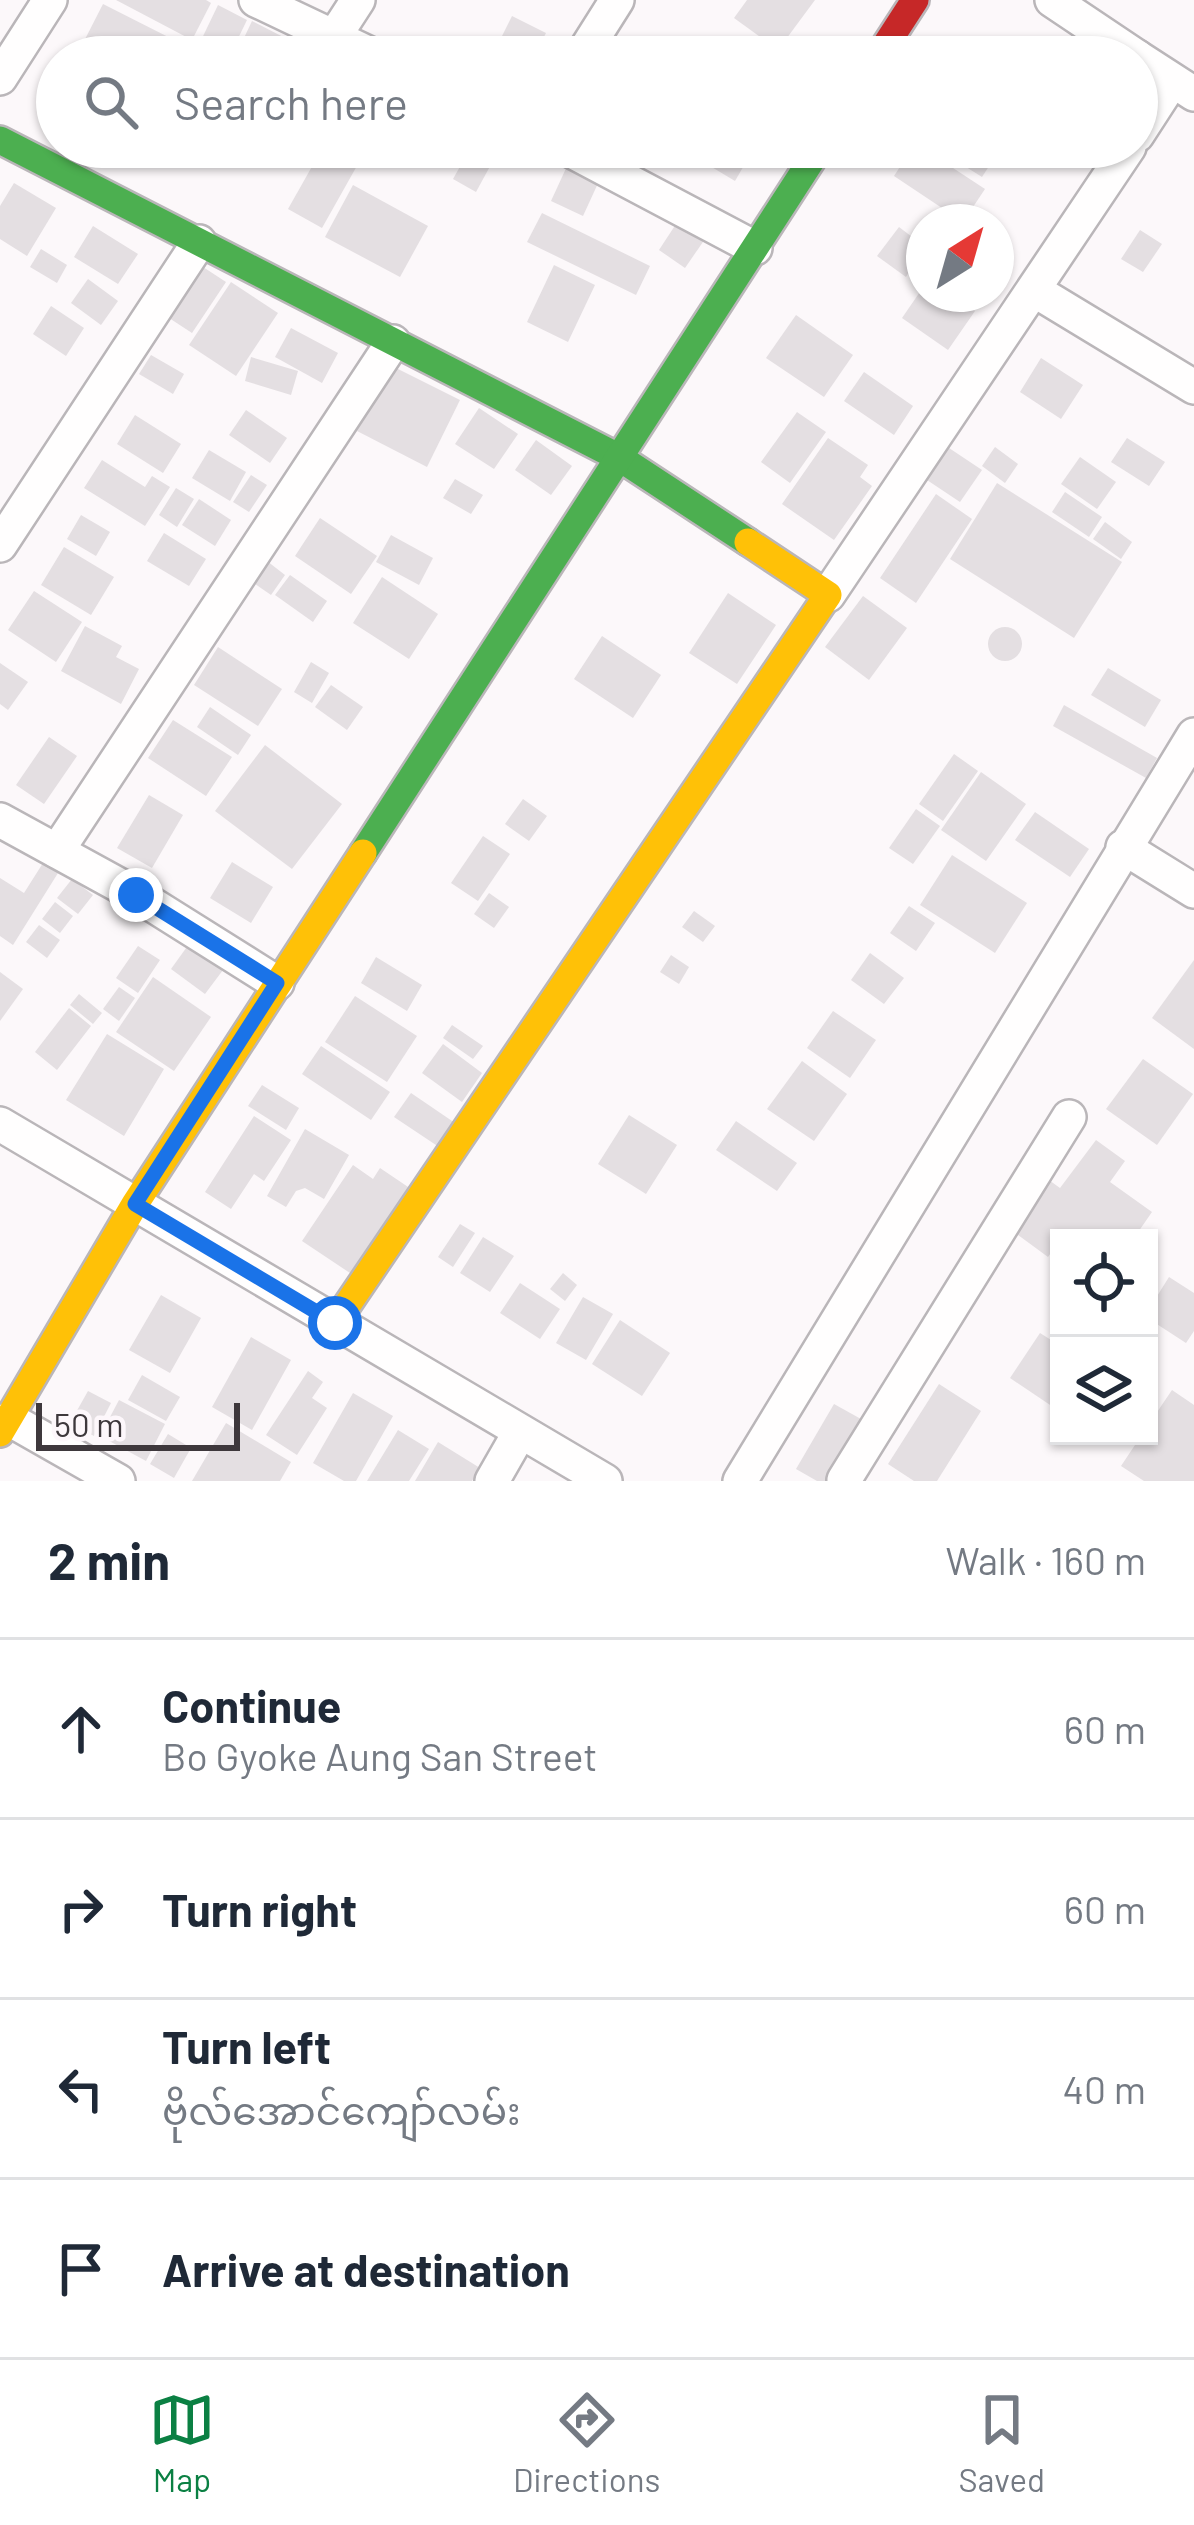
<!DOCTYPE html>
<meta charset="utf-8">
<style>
body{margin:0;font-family:Barlow,"Noto Sans Myanmar",sans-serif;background:#f6f6f7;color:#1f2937}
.controls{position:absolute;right:36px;bottom:36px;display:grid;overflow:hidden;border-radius:0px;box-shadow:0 3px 9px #0004}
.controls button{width:108px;height:108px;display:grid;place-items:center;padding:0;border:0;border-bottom:3px solid #e0e1e3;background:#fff;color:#1f2937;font:60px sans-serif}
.compass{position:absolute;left:906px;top:204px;width:108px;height:108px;border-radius:50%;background:#fff;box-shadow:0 3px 9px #0004;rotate:37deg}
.scale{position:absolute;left:36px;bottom:30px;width:204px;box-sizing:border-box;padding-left:12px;border:6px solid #3e383c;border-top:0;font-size:33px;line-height:42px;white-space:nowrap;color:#3e383c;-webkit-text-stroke:9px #fdf7fb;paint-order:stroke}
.stop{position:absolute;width:36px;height:36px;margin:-27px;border:9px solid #1a73e8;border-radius:50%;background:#fff}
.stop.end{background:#1a73e8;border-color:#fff;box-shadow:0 3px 12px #0008}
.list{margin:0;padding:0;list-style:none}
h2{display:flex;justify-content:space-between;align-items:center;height:156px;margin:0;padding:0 48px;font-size:51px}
h2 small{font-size:39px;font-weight:400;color:#747a83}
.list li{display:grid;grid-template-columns:78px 1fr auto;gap:36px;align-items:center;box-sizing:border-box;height:180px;padding:0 48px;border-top:3px solid #e0e1e3}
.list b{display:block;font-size:45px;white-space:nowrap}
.list p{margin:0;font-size:39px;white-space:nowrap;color:#747a83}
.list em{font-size:39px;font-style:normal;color:#747a83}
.icon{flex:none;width:66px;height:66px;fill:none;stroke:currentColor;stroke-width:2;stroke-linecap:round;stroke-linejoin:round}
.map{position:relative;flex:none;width:1194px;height:1481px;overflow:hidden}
.search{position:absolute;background:#fff;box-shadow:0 3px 9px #0004;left:36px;right:36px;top:36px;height:132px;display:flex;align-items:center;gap:30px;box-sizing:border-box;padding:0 42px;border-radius:66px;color:#747a83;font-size:45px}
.sheet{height:876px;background:#fff}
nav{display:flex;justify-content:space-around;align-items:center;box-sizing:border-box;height:168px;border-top:3px solid #e0e1e3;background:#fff;font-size:33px;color:#747a83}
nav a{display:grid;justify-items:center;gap:6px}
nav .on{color:#0b8043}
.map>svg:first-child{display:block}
.building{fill:#e4dfe2}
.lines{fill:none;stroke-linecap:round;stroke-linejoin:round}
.street-casing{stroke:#bab6b9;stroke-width:38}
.fast-casing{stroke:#bab6b9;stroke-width:32}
.slow-casing{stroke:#bab6b9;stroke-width:32}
.jam-casing{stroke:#bab6b9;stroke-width:32}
.street{stroke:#fffefe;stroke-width:33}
.fast{stroke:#4caf50;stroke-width:27}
.slow{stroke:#ffc107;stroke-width:27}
.jam{stroke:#c62828;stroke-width:27}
.route{stroke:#1a73e8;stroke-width:15}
</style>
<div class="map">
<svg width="1194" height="1481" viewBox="0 0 1194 1481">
<rect width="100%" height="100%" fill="#fcf8fa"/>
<g class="building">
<polygon points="116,0 206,0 211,3 192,40"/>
<polygon points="747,0 815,0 778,50 734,18"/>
<polygon points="103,4 188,47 183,57 92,57 79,51"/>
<polygon points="218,5 247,20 229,57 193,57"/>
<polygon points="512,16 546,33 536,53 502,36"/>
<polygon points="252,21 293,42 286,57 235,57"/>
<polygon points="629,36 663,57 616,57"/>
<polygon points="748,39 779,57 737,57"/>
<polygon points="323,147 358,164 322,228 288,209"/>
<polygon points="471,147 494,159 476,192 453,179"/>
<polygon points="645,147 688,147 679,165"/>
<polygon points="701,147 748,147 753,150 735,181 695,157"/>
<polygon points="913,147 921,147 985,189 963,222 894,176"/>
<polygon points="952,147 979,147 995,157 982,177 947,155"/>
<polygon points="568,164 600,179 583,216 551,201"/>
<polygon points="14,183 56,208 27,256 0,239 0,206"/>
<polygon points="353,185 428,226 400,277 325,237"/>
<polygon points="542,213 650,266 636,295 527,242"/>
<polygon points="678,221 705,239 685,268 659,250"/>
<polygon points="93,226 138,254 118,284 74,257"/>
<polygon points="899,227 924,246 906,277 877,256"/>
<polygon points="1140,230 1162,244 1143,272 1121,259"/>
<polygon points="41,249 67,265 57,283 30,267"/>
<polygon points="200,265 226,282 192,333 166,316"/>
<polygon points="554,265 595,285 568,342 527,322"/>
<polygon points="88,279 118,301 101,325 71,303"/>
<polygon points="231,282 278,313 236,376 189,345"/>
<polygon points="924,286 924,294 952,294 975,311 948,350 902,318"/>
<polygon points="51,306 84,328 66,356 33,334"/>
<polygon points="796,315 853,355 824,397 766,358"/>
<polygon points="291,328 338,353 322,383 275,357"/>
<polygon points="151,355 184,374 173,394 139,374"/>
<polygon points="251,357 298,371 291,395 245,381"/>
<polygon points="1041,358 1083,385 1061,419 1020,392"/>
<polygon points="390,365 460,400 427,467 357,431"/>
<polygon points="864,372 913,406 894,435 844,401"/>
<polygon points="479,408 518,434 494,469 455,444"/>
<polygon points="246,410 287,438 270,463 229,435"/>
<polygon points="797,412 826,432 790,483 761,462"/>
<polygon points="135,415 181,444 163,473 117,444"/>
<polygon points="828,438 868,465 860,477 872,486 834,540 782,504"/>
<polygon points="1127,438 1165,462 1149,486 1111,462"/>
<polygon points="536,440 572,466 551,495 515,470"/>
<polygon points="995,447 1018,464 1005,483 982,466"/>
<polygon points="949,448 982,470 960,502 927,480"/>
<polygon points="209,450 246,472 230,501 192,478"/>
<polygon points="1080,457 1116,482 1097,509 1061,484"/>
<polygon points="102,460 145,487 152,476 170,487 145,526 84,488"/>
<polygon points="251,475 267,485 249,512 233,502"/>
<polygon points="455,479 483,495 471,514 443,498"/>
<polygon points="997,483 1122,562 1074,638 950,559"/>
<polygon points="176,488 194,499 177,527 159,515"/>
<polygon points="1065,492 1102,517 1089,537 1052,512"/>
<polygon points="936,494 972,519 916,603 880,578"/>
<polygon points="199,499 231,520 215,546 182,525"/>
<polygon points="81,515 110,532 96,556 67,539"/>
<polygon points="320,518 377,556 351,594 295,556"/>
<polygon points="1105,522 1132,542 1121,559 1093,539"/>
<polygon points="164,533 206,559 189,586 147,561"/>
<polygon points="391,535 433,558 419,585 376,562"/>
<polygon points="64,547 114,577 91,615 41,585"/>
<polygon points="267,561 285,575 271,595 252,582"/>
<polygon points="290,575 327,601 313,622 275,595"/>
<polygon points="382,577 438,614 409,659 353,623"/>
<polygon points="34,591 82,622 56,662 8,630"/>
<polygon points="728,593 776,625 737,684 689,653"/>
<polygon points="863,596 907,628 869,680 825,647"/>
<polygon points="85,626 122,646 116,657 139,669 121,704 61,671"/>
<circle cx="1005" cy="644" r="17"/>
<polygon points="602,636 661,675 633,718 574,679"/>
<polygon points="218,647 282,689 258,726 194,685"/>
<polygon points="311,662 329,673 312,703 294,692"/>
<polygon points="0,663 28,682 8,710 0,704"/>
<polygon points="1108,668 1161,700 1145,727 1091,695"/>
<polygon points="331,685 363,707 347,730 315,707"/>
<polygon points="1064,705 1157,758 1146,778 1053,726"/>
<polygon points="210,707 251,735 238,755 197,727"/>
<polygon points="173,720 232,757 206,796 148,758"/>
<polygon points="49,737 77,756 44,804 16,785"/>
<polygon points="265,745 342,804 292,869 215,811"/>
<polygon points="954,754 978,771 943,821 919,804"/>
<polygon points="981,772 1026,804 986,861 941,830"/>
<polygon points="149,795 183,815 152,868 117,848"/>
<polygon points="523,799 547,816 529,841 505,824"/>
<polygon points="916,809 940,826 913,864 889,848"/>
<polygon points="1035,812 1089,849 1070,877 1015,840"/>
<polygon points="483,836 510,854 478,901 451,883"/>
<polygon points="952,855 1027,903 995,953 920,905"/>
<polygon points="232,862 273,887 251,923 210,898"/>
<polygon points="43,863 58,873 13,945 0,936 0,878 24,893"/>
<polygon points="72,879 93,895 78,914 57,898"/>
<polygon points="489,893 509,907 494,928 474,914"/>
<polygon points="55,902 73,916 60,933 42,919"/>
<polygon points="909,906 935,923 916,951 890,933"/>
<polygon points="694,911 715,926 703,942 682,927"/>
<polygon points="39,925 60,940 47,958 26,942"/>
<polygon points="189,944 223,970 205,994 171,969"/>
<polygon points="138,946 160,960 138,993 116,978"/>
<polygon points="870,953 904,978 884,1004 851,980"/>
<polygon points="671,955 689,967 679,984 660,972"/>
<polygon points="376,957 422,985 407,1011 361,983"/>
<polygon points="1194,960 1194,1049 1152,1018"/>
<polygon points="0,972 23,989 0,1021"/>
<polygon points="153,977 211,1017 174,1071 116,1032"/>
<polygon points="119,987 135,998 119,1021 103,1009"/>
<polygon points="79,994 102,1013 93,1024 70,1005"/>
<polygon points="355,996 417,1036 387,1082 325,1042"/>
<polygon points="69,1008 91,1026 57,1070 35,1052"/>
<polygon points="833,1011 876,1040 850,1078 807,1048"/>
<polygon points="452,1025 483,1046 473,1059 443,1038"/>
<polygon points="107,1034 164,1069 124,1136 66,1100"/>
<polygon points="443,1044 482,1073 462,1102 422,1073"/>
<polygon points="321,1046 390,1092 371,1120 302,1074"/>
<polygon points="1143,1059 1193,1094 1157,1145 1106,1109"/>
<polygon points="802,1061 847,1094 814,1141 767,1109"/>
<polygon points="262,1085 299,1108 286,1130 248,1106"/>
<polygon points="411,1093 455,1123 439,1147 394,1117"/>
<polygon points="629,1115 677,1145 646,1194 598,1164"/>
<polygon points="254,1116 291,1140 264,1181 254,1174 231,1209 205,1192"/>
<polygon points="736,1121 797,1163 777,1191 716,1150"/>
<polygon points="305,1129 349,1155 324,1199 305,1188 296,1191 286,1207 267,1196"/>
<polygon points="1096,1140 1125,1161 1110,1182 1152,1212 1134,1238 1073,1238 1065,1233 1048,1257 1006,1226 1042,1175 1060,1188"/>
<polygon points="353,1165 373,1179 380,1168 414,1191 356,1277 302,1241"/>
<polygon points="460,1224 475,1233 453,1267 438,1257"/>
<polygon points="483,1237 514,1256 490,1292 460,1273"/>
<polygon points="563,1273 577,1285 565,1301 550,1289"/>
<polygon points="1169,1277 1194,1293 1194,1331 1186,1343 1149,1319 1149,1309"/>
<polygon points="520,1283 560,1309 540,1339 500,1313"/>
<polygon points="161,1295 201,1318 170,1373 129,1350"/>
<polygon points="583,1297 613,1314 586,1360 556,1343"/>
<polygon points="620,1320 670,1353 642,1396 592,1364"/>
<polygon points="1040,1333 1059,1345 1059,1411 1010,1378"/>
<polygon points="251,1337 291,1360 252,1430 212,1407"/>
<polygon points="308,1371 323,1382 312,1398 327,1408 297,1455 266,1435"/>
<polygon points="142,1375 180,1397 166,1421 128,1400"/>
<polygon points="939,1384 981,1411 937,1481 914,1481 888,1464"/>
<polygon points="1172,1390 1194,1405 1194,1481 1144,1481 1121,1466 1141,1436 1149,1436 1149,1424"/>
<polygon points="88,1391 111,1403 94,1436 70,1423"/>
<polygon points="353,1393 393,1416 356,1481 344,1481 313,1463"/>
<polygon points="119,1400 165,1424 146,1461 100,1436"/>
<polygon points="834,1404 870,1424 837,1481 817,1481 796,1469"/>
<polygon points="226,1423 291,1462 280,1481 192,1481"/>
<polygon points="398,1430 429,1449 409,1481 367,1481"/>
<polygon points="168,1434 191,1448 174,1478 150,1464"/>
<polygon points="438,1442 480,1468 472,1481 415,1481"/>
</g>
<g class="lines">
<g class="street-casing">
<g id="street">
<polyline points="256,0 376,57"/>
<polyline points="1052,0 1137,57"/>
<polyline points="334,37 358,0"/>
<polyline points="581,57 617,0"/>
<polyline points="1137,57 1194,94"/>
<polyline points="0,78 50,0"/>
<polyline points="1137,135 1172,81"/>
<polyline points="564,147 755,248"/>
<polyline points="1034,290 1194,387"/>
<polyline points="0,545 199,242"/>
<polyline points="828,595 1129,147"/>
<polyline points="0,820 137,895 277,983"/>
<polyline points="1123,847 1194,891"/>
<polyline points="57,851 393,342"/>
<polyline points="0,1124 605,1481"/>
<polyline points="9,1419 118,1481"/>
<polyline points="844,1480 1069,1117"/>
<polyline points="492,1481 520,1432"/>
<polyline points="740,1481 1194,735"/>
</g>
</g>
<g class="fast-casing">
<g id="fast">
<polyline points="0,140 620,458 748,542"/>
<polyline points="363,853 820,147"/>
</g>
</g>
<g class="slow-casing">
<g id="slow">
<polyline points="335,1323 828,595 748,542"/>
<polyline points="0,1433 135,1204 363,853"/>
</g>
</g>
<g class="jam-casing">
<polyline id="jam" points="878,57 915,0"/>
</g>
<use href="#street" class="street"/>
<use href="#fast" class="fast"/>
<use href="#slow" class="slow"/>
<use href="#jam" class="jam"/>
</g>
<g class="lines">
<polyline class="route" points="136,895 277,983 135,1204 335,1323"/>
</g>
</svg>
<div class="controls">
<button><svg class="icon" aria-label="locate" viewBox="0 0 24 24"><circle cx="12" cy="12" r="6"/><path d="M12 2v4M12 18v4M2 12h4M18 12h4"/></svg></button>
<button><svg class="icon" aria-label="layers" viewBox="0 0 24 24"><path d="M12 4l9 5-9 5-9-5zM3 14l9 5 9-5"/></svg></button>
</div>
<svg class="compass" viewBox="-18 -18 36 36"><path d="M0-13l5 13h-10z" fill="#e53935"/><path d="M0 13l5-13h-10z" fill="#747a83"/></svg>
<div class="scale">50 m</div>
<div class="stop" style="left:335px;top:1323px"></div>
<div class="stop end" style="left:136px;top:895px"></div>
<div class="search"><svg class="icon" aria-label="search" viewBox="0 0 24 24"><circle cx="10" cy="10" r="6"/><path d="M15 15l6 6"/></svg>Search here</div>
</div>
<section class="sheet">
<h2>2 min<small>Walk · 160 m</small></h2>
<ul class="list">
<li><svg class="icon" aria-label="ahead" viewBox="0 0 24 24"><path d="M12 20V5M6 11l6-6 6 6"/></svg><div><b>Continue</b><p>Bo Gyoke Aung San Street</p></div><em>60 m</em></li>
<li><svg class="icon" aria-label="right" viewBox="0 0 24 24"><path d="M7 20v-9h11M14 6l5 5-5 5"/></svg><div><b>Turn right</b></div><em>60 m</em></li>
<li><svg class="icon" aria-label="left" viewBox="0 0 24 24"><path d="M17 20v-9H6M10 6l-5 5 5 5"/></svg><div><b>Turn left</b><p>ဗိုလ်အောင်ကျော်လမ်း</p></div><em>40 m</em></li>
<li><svg class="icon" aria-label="arrive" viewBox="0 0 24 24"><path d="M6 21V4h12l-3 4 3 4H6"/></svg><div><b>Arrive at destination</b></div></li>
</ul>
</section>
<nav>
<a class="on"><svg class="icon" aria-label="map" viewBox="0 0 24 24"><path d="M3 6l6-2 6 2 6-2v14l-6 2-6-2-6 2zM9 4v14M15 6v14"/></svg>Map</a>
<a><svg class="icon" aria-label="directions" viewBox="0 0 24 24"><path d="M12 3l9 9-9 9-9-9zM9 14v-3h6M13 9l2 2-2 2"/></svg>Directions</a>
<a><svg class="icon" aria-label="saved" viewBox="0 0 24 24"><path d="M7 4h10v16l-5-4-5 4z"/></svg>Saved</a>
</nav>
